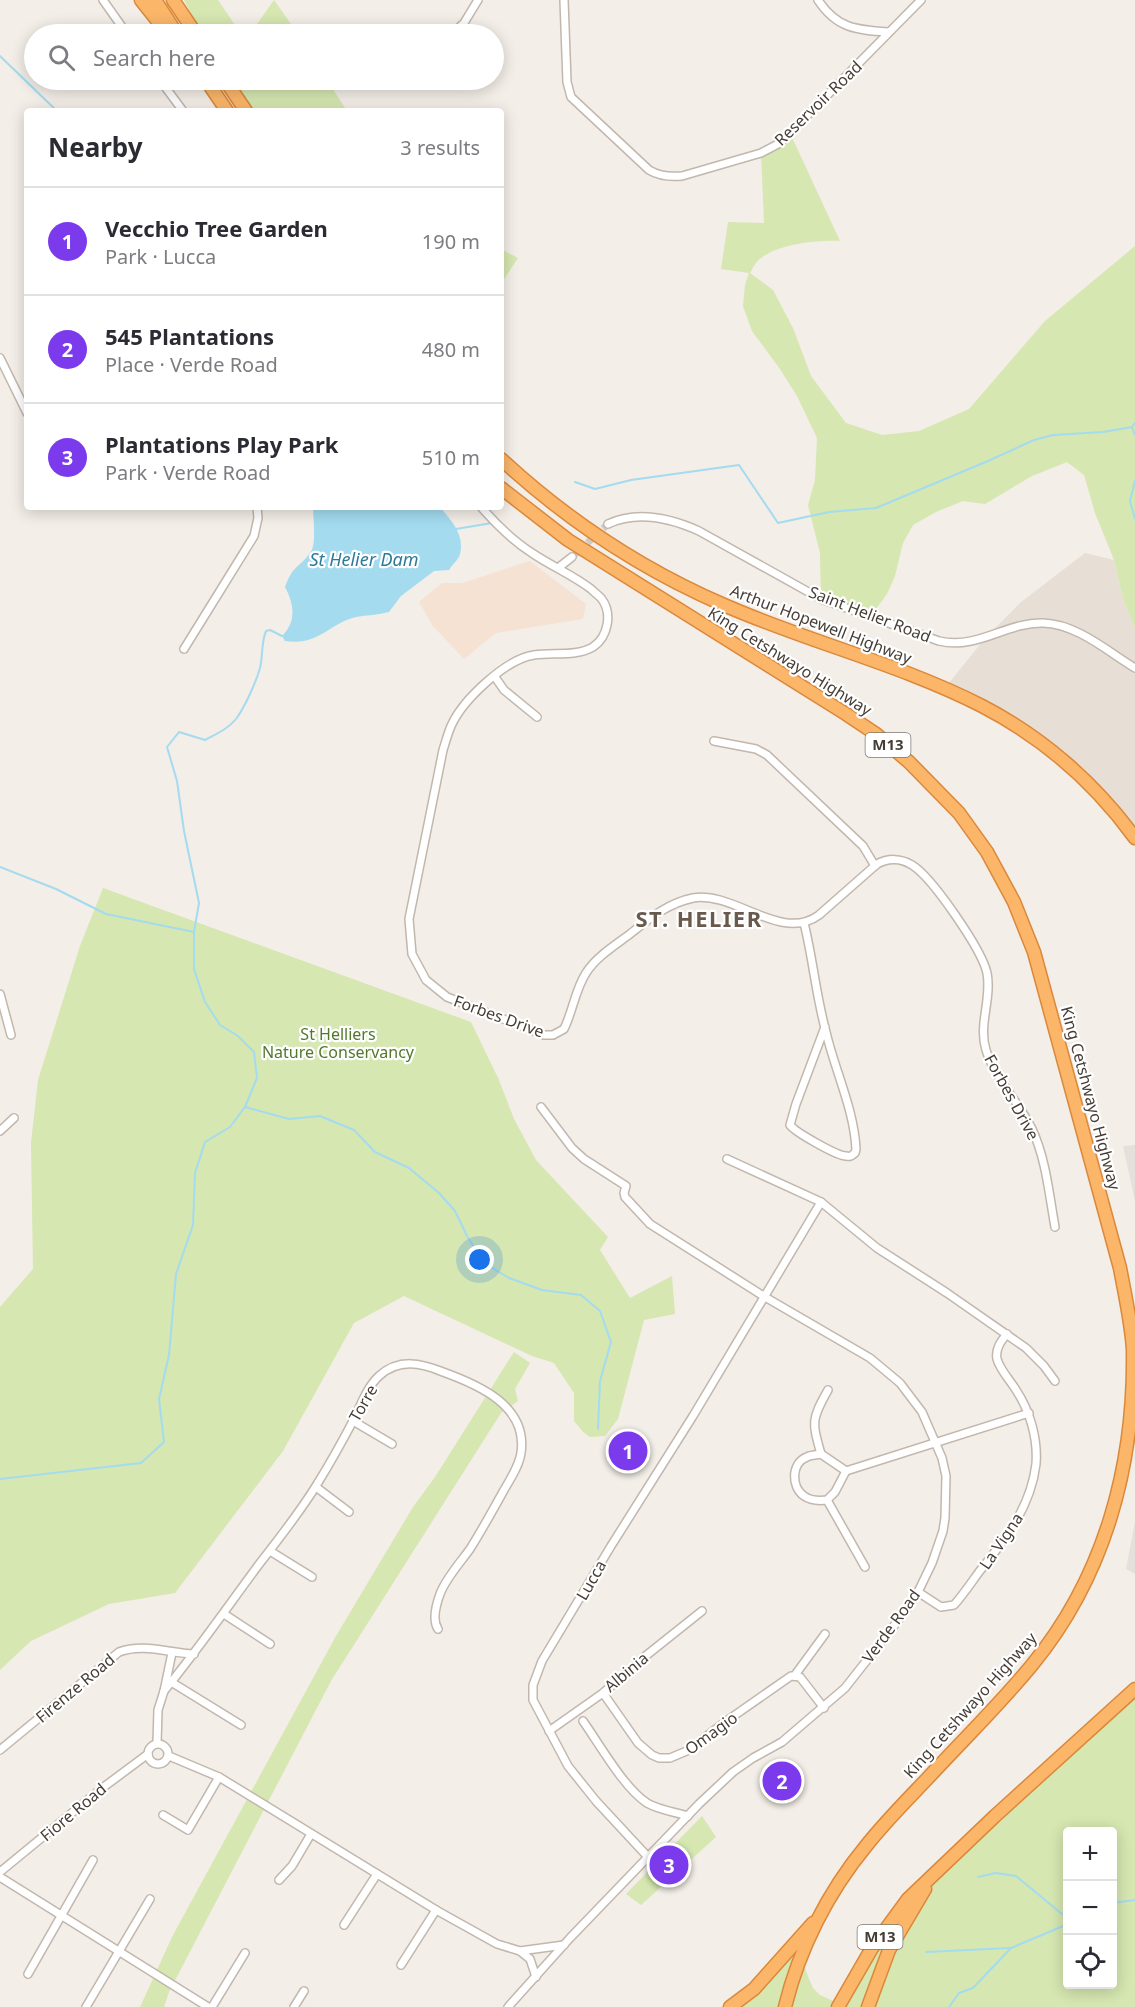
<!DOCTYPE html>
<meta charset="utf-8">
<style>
body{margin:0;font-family:"Noto Sans",sans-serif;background:#f7f7f7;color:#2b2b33}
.controls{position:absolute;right:18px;bottom:18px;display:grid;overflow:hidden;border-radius:6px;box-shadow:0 3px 15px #0003}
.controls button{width:54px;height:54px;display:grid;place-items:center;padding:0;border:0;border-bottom:2px solid #e1e1e2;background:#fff;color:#2b2b33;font:30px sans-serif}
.you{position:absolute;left:480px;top:1260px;width:21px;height:21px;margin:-15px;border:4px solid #fff;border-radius:50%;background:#1a73e8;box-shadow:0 0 0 9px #1a73e833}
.badge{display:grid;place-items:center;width:39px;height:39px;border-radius:50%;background:#7c3aed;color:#fff;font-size:20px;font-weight:700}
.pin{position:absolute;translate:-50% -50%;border:3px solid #fff;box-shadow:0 2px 6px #0006}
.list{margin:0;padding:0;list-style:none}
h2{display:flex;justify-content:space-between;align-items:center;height:78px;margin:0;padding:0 24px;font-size:26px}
h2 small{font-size:20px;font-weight:400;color:#7c7c81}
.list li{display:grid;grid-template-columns:39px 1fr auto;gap:18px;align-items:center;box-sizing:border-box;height:108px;padding:0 24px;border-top:2px solid #e1e1e2}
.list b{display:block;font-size:22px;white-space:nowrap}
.list p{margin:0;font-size:20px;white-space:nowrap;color:#7c7c81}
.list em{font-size:20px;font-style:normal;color:#7c7c81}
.icon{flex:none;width:33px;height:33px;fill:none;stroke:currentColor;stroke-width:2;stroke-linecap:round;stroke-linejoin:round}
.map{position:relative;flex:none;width:1135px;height:2007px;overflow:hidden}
.search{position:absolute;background:#fff;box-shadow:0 3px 15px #0003;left:24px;top:24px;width:480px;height:66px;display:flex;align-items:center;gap:15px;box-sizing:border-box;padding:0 21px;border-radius:33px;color:#7c7c81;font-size:22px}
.panel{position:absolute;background:#fff;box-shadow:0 3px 15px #0003;left:24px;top:108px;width:480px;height:402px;border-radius:6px}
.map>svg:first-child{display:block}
.residential{fill:#e7dfd5}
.commercial{fill:#f5e2d3}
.industrial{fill:#e6e0dc}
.green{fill:#d6e7b1;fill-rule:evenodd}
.water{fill:#a4dbef}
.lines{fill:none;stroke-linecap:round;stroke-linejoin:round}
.stream{stroke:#a4dbef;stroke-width:2}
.street-tunnel{stroke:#d0cbc4;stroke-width:7;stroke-dasharray:7 3.5;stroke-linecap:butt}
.street-casing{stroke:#c2b7ad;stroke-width:10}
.highway-casing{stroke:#db883a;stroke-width:15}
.street{stroke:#fff;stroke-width:7}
.highway{stroke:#fbb66a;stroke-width:12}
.labels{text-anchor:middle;stroke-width:4.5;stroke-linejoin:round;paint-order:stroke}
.shield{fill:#fff;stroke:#7e7872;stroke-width:1.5}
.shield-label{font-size:15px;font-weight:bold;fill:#463e36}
.street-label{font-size:16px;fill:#463e36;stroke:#fff}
.park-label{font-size:16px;fill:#53782a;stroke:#fff}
.water-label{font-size:18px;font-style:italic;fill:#2c7a99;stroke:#fff}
.district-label{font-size:22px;font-weight:bold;letter-spacing:1.5px;fill:#695a4e;stroke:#fff}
</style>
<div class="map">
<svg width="1135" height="2007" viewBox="0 0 1135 2007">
<rect width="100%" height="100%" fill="#f3eee7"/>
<polygon class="residential" points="1085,553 1114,560 1123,599 1135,628 1135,838 1049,748 944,689 986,637 1021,602"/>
<polygon class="commercial" points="530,561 586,604 583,619 496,633 464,659 432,625 419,602 442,583 462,583"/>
<g class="industrial">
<polygon points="1135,1145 1135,1201 1123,1146"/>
<polygon points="1135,1522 1135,1574 1126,1569"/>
</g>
<g class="green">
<polygon points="184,0 218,0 241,34 201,34"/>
<polygon points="274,0 298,34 250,34"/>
<polygon points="225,80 327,80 347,111 246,111"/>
<path d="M790 133 840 241C816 240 780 244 761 258 756 261 753 268 750 273L773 290 793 328 811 376 846 423 882 435 919 431 969 409 1045 321 1135 246V628L1123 599 1114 560 1095 513 1084 475 1067 462 1032 476 985 504 963 501 938 511 913 525 903 543 895 576 887 594 870 617 821 599 820 553 808 505 815 480 817 438 797 396 780 369 752 331 743 306 745 285 749 273 721 269 728 222 764 223 761 153Z"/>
<polygon points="501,249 518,258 501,284"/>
<polygon points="103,888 471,1022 499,1080 514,1119 536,1160 608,1237 600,1250 630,1298 672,1276 675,1314 644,1320 618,1419 605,1436 590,1437 583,1432 574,1421 574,1393 554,1363 532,1356 404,1296 354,1323 283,1451 175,1593 109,1604 31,1641 0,1670 0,1307 33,1269 31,1143 38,1080 80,946"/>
<polygon points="514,1352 530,1363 515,1389 518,1401 501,1413 331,1681 169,1992 164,2007 140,2007 173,1935 336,1636 413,1507 435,1477"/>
<path d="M1135 1689V2007H730L809 1926 801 1957 809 1979 813 1988 820 1995 840 2004 896 1914ZM1068 1832H1112V1984H1068Z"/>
<polygon points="702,1816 716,1837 641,1905 626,1894"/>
</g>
<path class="water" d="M313 507H440C451 520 465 535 460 554 459 559 452 565 449 570L434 571 401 596 389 612C378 615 367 615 356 617 328 624 319 646 285 641L282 636C297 621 294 604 285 587 293 565 298 569 310 553 317 545 313 518 313 507Z"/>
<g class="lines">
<g class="stream">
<polyline points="0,56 57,111"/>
<polyline points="1132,427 1135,435"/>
<polyline points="1135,481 1130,501 1135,519"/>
<polyline points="575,482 595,489 631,480 739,465 778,523 829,512 876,508 988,461 1034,440 1053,435 1103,432 1132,427 1135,423"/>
<polyline points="456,529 492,523"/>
<polyline points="0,867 56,889 106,914 194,932"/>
<polyline points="245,1107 289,1119 320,1116 354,1130 375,1152 409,1168 439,1193 455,1211 467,1236 484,1263 509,1278 542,1290 581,1295 600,1311 611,1342 600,1381 598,1429"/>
<path d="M0 1479 141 1463 164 1442 159 1399 169 1355 176 1274 193 1225 195 1173 205 1142 230 1127 245 1107 257 1078 254 1052 238 1036 220 1025 205 1002 194 969V932L199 903 184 831 177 781 167 747 179 732 205 740C216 734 228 729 236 719 245 707 256 682 260 668 263 656 261 643 266 631L270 630 282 636"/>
<polyline points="978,1877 996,1873 1016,1876 1068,1919"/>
<polyline points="1112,1903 1135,1900"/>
<polyline points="926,1952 1010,1948"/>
<polyline points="949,2007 959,1993 973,1988 1011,1948 1068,1924"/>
</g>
<polyline class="street-tunnel" points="572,557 608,524"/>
<g class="street-casing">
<g id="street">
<polyline points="103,0 127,34"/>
<path d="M564 0 567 82 571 97 649 170C659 176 671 177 682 176L761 153 780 143 921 0"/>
<path d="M818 0C837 29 857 30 889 32"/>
<polyline points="452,34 464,23 478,0"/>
<polyline points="160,80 183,111"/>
<polyline points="0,358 27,413"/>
<path d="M481 507C496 524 513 541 532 553 551 566 573 575 591 589 594 592 598 595 601 598 613 613 608 637 593 647 576 657 553 652 534 655 506 659 464 699 452 724 448 732 446 741 443 750L409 919 412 954 426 980 447 997 544 1035H553L564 1029C573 1011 575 990 586 973 596 957 614 946 630 934 649 919 668 903 693 898 735 891 781 943 819 915L877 864C888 858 901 858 912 865 932 877 982 950 987 973 992 999 978 1025 986 1050 995 1079 1019 1102 1032 1129 1046 1159 1049 1194 1055 1227"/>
<path d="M608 524C638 510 670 518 699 531L821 599 939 641C978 650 1006 622 1043 623 1077 624 1107 651 1135 668"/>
<polyline points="558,568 572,557"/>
<polyline points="184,649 254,536 258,518 257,507"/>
<polyline points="495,677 504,690 537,717"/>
<polyline points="714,741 756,749 767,755 863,846 875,866"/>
<path d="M804 923C813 959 816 996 826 1032 835 1071 854 1109 856 1149L855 1153C851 1156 851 1157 846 1156 837 1156 795 1132 790 1125L796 1104 825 1027"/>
<polyline points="0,994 11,1035"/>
<polyline points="0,1131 14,1118"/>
<polyline points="727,1159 821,1202"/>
<polyline points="353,1421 392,1444"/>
<path d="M821 1454 846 1471 835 1492 827 1500C819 1501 811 1501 804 1496 791 1487 791 1463 807 1457 811 1455 817 1455 821 1454Z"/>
<path d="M821 1454C812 1422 811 1420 828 1390"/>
<polyline points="846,1471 1029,1413"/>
<polyline points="316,1487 349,1512"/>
<polyline points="827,1500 865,1567"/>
<polyline points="270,1551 312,1577"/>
<path d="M918 1592 941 1607 954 1605C963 1595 971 1583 979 1572 1005 1540 1031 1507 1036 1464 1038 1439 1030 1411 1016 1390 1010 1380 1000 1370 997 1359 995 1349 1001 1341 1007 1334"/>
<polyline points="224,1614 270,1644"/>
<polyline points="795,1675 825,1634"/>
<polyline points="168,1680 241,1725"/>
<path d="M164 1691C197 1651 226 1609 257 1567 277 1541 298 1515 316 1486 329 1465 342 1442 354 1419 361 1405 367 1387 379 1376 399 1358 421 1363 443 1372 479 1385 528 1406 521 1453 519 1466 511 1478 504 1490 493 1510 482 1530 470 1549 460 1563 446 1578 440 1594 436 1605 432 1620 438 1629"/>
<polyline points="603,1693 638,1743 652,1755 659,1758 670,1758 689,1750 725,1722 791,1676 800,1677 824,1708"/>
<path d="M583 1721C600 1745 624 1788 647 1803 659 1810 675 1812 688 1816"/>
<polyline points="549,1731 603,1693 643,1658 702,1611"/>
<polyline points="157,1743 158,1710 164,1691 172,1653"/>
<circle cx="158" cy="1754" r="10"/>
<path d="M0 1750 119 1652C143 1643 169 1653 194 1654"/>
<polyline points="169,1756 219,1777 436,1910 497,1944 520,1951 530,1959 536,1977"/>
<polyline points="163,1815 188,1830 219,1777"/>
<polyline points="648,1857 596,1801 568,1766 533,1700 533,1685 542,1661 611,1546 693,1416 821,1202 877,1248 947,1293 1026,1348 1044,1366 1055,1381"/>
<polyline points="0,1872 101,1789 148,1754"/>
<polyline points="0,1877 208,2007"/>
<polyline points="279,1880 292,1866 311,1834"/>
<polyline points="344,1925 377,1874"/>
<polyline points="520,1951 564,1945"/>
<polyline points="401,1965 436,1910"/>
<polyline points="28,1974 93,1860"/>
<polyline points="86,2007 150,1899"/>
<polyline points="212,2007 245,1953"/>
<polyline points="294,2007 304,1991"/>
<polyline points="508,2007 570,1938 699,1804 733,1772 753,1758 782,1742 845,1688 904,1613 918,1592 932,1563 943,1531 945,1518 946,1476 942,1458 922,1412 900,1383 870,1358 765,1297 650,1224 625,1197 624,1193 626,1186 584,1159 572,1148 541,1107"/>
</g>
</g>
<g class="highway-casing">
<g id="highway">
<polyline points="141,0 168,34"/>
<polyline points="155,0 177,34"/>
<polyline points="173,0 196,34"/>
<polyline points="206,80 227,111"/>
<polyline points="225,80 246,111"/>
<path d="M501 459C566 519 643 570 724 605 808 642 900 664 982 706 1042 737 1095 783 1135 838"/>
<path d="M501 488 568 540 846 714 876 734 909 762 959 813 987 852 1014 902 1034 952 1120 1268C1125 1295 1131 1321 1133 1349 1135 1465 1105 1576 1032 1665 999 1705 962 1741 927 1779 906 1801 885 1822 866 1846 828 1892 799 1949 785 2007"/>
<polyline points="730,2007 754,1989 813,1923"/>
<polyline points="838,2007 872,1948 908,1899 995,1816 1135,1689"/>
<polyline points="868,2007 889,1950 925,1889"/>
</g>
</g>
<use href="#street" class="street"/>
<use href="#highway" class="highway"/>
</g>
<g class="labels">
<g class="shield">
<rect x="865.5" y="733" width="45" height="24" rx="4.5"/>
<rect x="857.5" y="1925" width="45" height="24" rx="4.5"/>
</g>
<g class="shield-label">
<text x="888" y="750">M13</text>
<text x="880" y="1942">M13</text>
</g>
<g class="street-label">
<text transform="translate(818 103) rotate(-44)" y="6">Reservoir Road</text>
<text transform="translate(870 614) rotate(21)" y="6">Saint Helier Road</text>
<text transform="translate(821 624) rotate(21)" y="6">Arthur Hopewell Highway</text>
<text transform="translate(790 661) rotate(32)" y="6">King Cetshwayo Highway</text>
<text transform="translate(499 1016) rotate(20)" y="6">Forbes Drive</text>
<text transform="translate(1012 1097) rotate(61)" y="6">Forbes Drive</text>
<text transform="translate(1091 1098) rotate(75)" y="6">King Cetshwayo Highway</text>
<text transform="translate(363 1403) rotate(-60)" y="6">Torre</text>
<text transform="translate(1001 1541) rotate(-56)" y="6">La Vigna</text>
<text transform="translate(591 1580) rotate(-60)" y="6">Lucca</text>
<text transform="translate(891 1626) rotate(-54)" y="6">Verde Road</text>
<text transform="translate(626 1672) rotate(-40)" y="6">Albinia</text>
<text transform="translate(75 1688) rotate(-40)" y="6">Firenze Road</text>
<text transform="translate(970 1705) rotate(-48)" y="6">King Cetshwayo Highway</text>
<text transform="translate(711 1733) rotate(-36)" y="6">Omagio</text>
<text transform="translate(73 1812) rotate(-40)" y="6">Fiore Road</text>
</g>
<g class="park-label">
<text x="338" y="1040">St Helliers<tspan x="338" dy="18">Nature Conservancy</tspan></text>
</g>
<g class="water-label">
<text x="364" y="566">St Helier Dam</text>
</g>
<g class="district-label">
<text x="699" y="927">ST. HELIER</text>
</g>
</g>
</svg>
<div class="controls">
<button>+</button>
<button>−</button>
<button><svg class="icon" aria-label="locate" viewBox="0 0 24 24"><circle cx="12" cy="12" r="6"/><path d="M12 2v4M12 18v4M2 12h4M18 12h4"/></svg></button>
</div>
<div class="you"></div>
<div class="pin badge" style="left:628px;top:1451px">1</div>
<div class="pin badge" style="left:782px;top:1781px">2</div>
<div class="pin badge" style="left:669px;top:1865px">3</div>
<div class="search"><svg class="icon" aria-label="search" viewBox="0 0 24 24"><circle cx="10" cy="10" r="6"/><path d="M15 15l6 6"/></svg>Search here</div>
<section class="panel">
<h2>Nearby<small>3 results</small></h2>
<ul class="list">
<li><span class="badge">1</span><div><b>Vecchio Tree Garden</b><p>Park · Lucca</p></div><em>190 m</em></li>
<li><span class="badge">2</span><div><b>545 Plantations</b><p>Place · Verde Road</p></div><em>480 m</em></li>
<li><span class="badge">3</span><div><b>Plantations Play Park</b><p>Park · Verde Road</p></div><em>510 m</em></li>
</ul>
</section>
</div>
